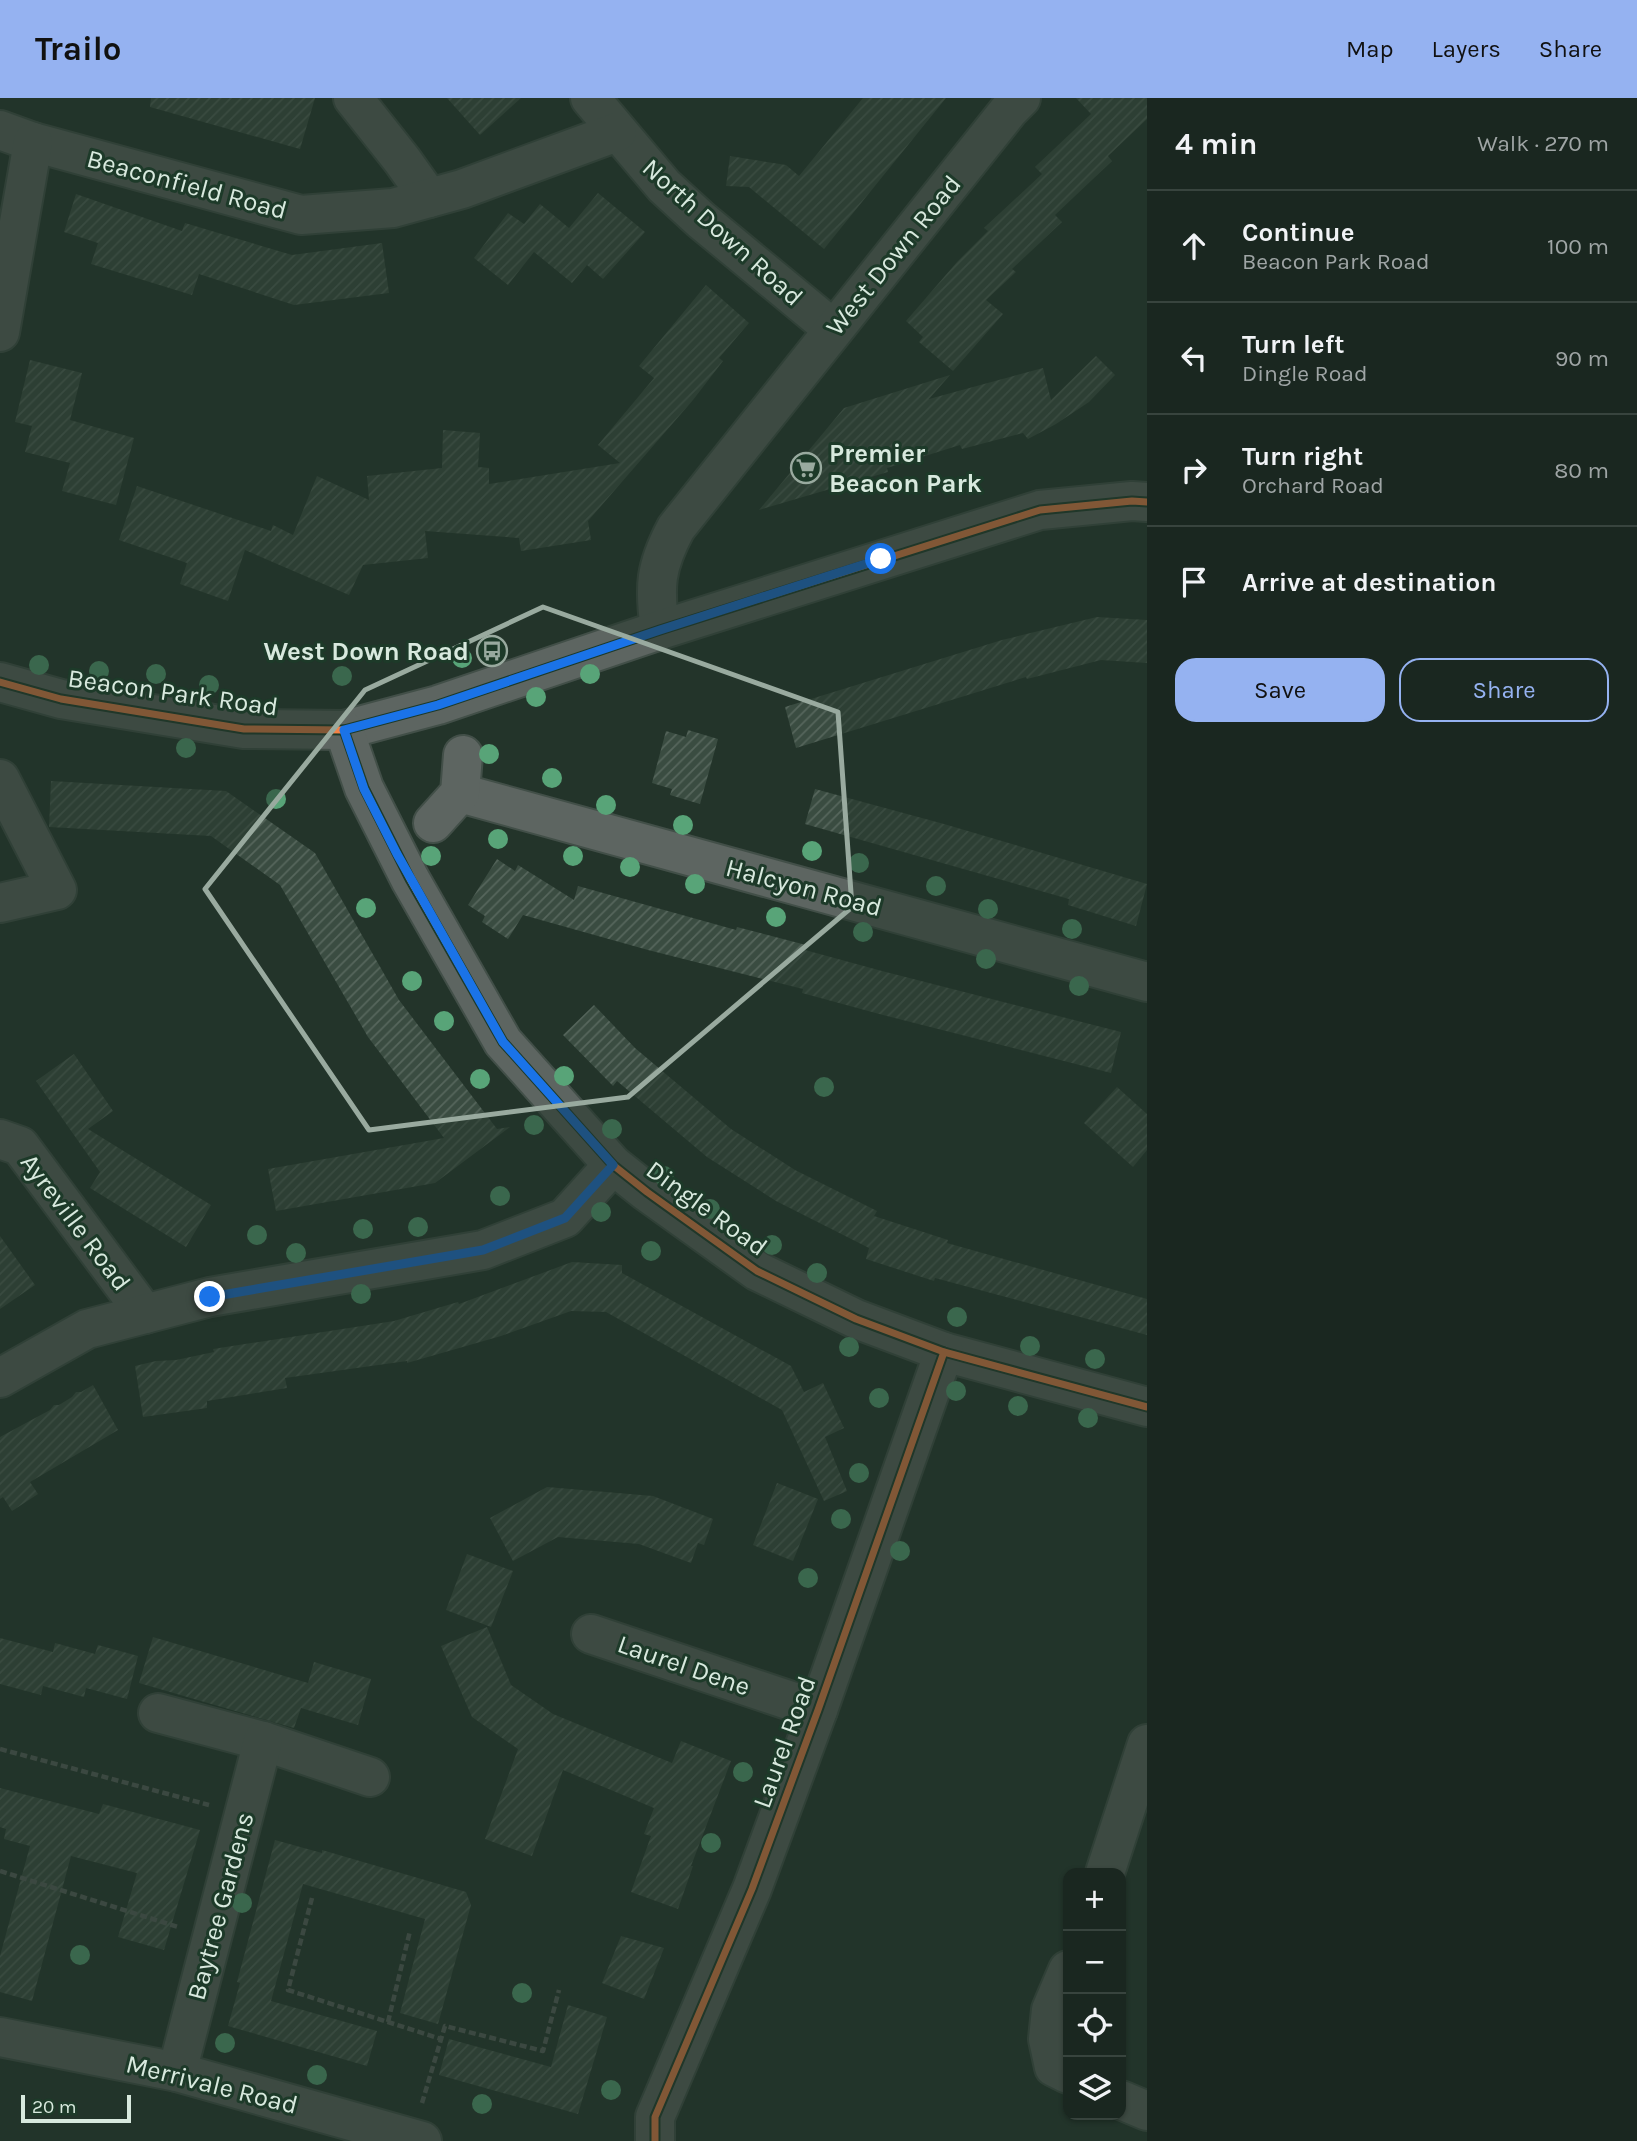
<!DOCTYPE html>
<meta charset="utf-8">
<style>
body{margin:0;font-family:Karla,sans-serif;background:#27332d;color:#f1f3f6}
.controls{position:absolute;right:21px;bottom:21px;display:grid;overflow:hidden;border-radius:14px;box-shadow:0 2px 5px #0004}
.controls button{width:63px;height:63px;display:grid;place-items:center;padding:0;border:0;border-bottom:2px solid #38443e;background:#1a2720;color:#f1f3f6;font:35px sans-serif}
.scale{position:absolute;left:21px;bottom:18px;width:110px;box-sizing:border-box;padding-left:7px;border:4px solid #d8e9de;border-top:0;font-size:19px;line-height:24px;white-space:nowrap;color:#d8e9de;-webkit-text-stroke:5px #1d3a29;paint-order:stroke}
.stop{position:absolute;width:21px;height:21px;margin:-16px;border:5px solid #1a73e8;border-radius:50%;background:#fff}
.stop.end{background:#1a73e8;border-color:#fff;box-shadow:0 2px 7px #0008}
.list{margin:0;padding:0;list-style:none}
h2{display:flex;justify-content:space-between;align-items:center;height:91px;margin:0;padding:0 28px;font-size:30px}
h2 small{font-size:23px;font-weight:400;color:#9fa5a5}
.list li{display:grid;grid-template-columns:46px 1fr auto;gap:21px;align-items:center;box-sizing:border-box;height:112px;padding:0 28px;border-top:2px solid #38443e}
.list b{display:block;font-size:26px;white-space:nowrap}
.list p{margin:0;font-size:23px;white-space:nowrap;color:#9fa5a5}
.list em{font-size:23px;font-style:normal;color:#9fa5a5}
.actions{display:flex;gap:14px;padding:21px 28px}
.actions a{flex:1;padding:16px 0;border:2px solid #95b2f1;border-radius:21px;text-align:center;font-size:24px;color:#95b2f1}
.actions .main{background:#95b2f1;color:#111}
.icon{flex:none;width:38px;height:38px;fill:none;stroke:currentColor;stroke-width:2;stroke-linecap:round;stroke-linejoin:round}
.map{position:relative;flex:none;width:1147px;height:2043px;overflow:hidden}
header{display:flex;align-items:center;gap:42px;box-sizing:border-box;height:98px;padding:0 35px;background:#95b2f1;color:#111}
header strong{font-size:33px}
nav{display:flex;gap:38px;margin-inline-start:auto;font-size:24px}
main{display:flex}
aside{flex:1;background:#1a2720}
.map>svg:first-child{display:block}
.building{fill:url(#building-hatch)}
.lines{fill:none;stroke-linecap:round;stroke-linejoin:round}
.minor-casing{stroke:#424f48;stroke-width:42}
.path{stroke:#5a615d;stroke-width:4.5;stroke-dasharray:7 3.5;stroke-linecap:butt}
.minor{stroke:#5d6561;stroke-width:38}
.cycleway-casing{stroke:#1d3a29;stroke-width:11}
.cycleway{stroke:#f48246;stroke-width:7}
.tree{fill:#58a478}
.route{stroke:#1a73e8;stroke-width:9}
.marked{fill:none;stroke:#99aa9f;stroke-width:5;stroke-linejoin:round}
.labels{text-anchor:middle;stroke-width:6;stroke-linejoin:round;paint-order:stroke}
.street-label{font-size:26px;fill:#d8e9de;stroke:#1d3a29}
.poi-label{font-size:26px;font-weight:bold;fill:#d8e9de;stroke:#1d3a29;text-anchor:start}
</style>
<header>
<strong>Trailo</strong>
<nav><a>Map</a><a>Layers</a><a>Share</a></nav>
</header>
<main>
<div class="map">
<svg width="1147" height="2043" viewBox="0 0 1147 2043">
<defs>
<pattern id="building-hatch" width="6" height="6" patternUnits="userSpaceOnUse" patternTransform="scale(1.75)"><rect width="6" height="6" fill="#3a4c41"/><path d="M-1 1l2-2M0 6l6-6M5 7l2-2" fill="none" stroke="#56665c"/></pattern>
</defs>
<rect width="100%" height="100%" fill="#23342a"/>
<g class="building">
<polygon points="151,0 315,0 300,51 150,9"/>
<polygon points="447,0 521,0 480,37"/>
<polygon points="863,0 946,0 824,151 749,89 726,88 730,58 786,67 799,78"/>
<polygon points="1076,0 1147,0 1147,21 1108,58 1112,63 1055,117 1062,124 1012,171 1016,174 986,202 1003,216 953,273 919,244 923,239 906,223 957,164 988,133 984,130 1042,76 1035,69 1091,16"/>
<polygon points="598,95 645,134 603,181 587,167 572,185 534,154 508,187 474,160 508,115 524,126 540,106 569,130"/>
<polygon points="76,96 182,133 185,125 292,157 382,145 389,195 294,207 199,176 192,197 91,166 98,145 64,134"/>
<polygon points="706,187 749,225 719,260 723,263 693,302 588,423 591,442 521,453 519,440 425,433 428,460 363,467 349,497 245,452 228,503 180,486 187,465 119,442 137,388 271,433 273,427 293,437 317,378 369,402 367,378 442,370 443,332 480,335 478,369 489,370 489,386 620,365 598,347 654,280 639,268"/>
<polygon points="1096,258 1115,277 1089,304 1056,326 1028,341 1023,335 962,351 960,347 887,370 888,374 759,412 844,310 950,277 929,301 1043,270 1051,302"/>
<polygon points="30,262 82,275 70,322 134,340 116,407 62,393 70,365 25,354 32,328 15,324"/>
<polygon points="1097,519 1147,522 1147,565 1101,562 1027,581 1026,579 796,650 785,609 1002,542"/>
<polygon points="688,632 718,641 700,706 670,697 672,691 652,685 666,633 686,639"/>
<polygon points="51,683 226,693 315,755 399,902 497,1031 510,1029 435,1085 276,1113 268,1071 444,1040 368,939 280,787 211,738 49,729"/>
<polygon points="815,691 944,726 1147,786 1136,828 1068,807 1069,801 805,726"/>
<polygon points="497,761 515,773 518,767 574,802 578,788 693,820 736,832 737,829 806,847 805,852 882,873 1121,934 1111,975 883,917 802,895 803,891 648,852 523,817 508,841 482,824 485,818 468,807"/>
<polygon points="594,907 635,950 731,1031 795,1072 877,1113 874,1118 948,1142 947,1145 1147,1201 1147,1237 935,1180 934,1183 866,1161 869,1150 776,1103 707,1059 617,983 613,988 563,937"/>
<polygon points="74,956 113,1013 88,1031 211,1107 186,1149 90,1090 100,1074 36,983"/>
<polygon points="1117,989 1147,1016 1147,1052 1133,1069 1084,1025"/>
<polygon points="0,1138 35,1187 0,1211"/>
<polygon points="572,1164 622,1167 622,1175 791,1268 804,1294 823,1285 844,1330 825,1339 847,1393 824,1403 782,1312 606,1214 571,1213 501,1238 407,1265 407,1263 285,1280 287,1290 207,1303 207,1310 143,1319 135,1268 156,1263 176,1262 214,1254 213,1251 394,1223 458,1204 459,1206"/>
<polygon points="93,1287 118,1332 30,1384 38,1396 12,1413 3,1399 0,1401 0,1339 50,1312 54,1307 59,1307 72,1299 76,1294 81,1294"/>
<polygon points="777,1385 818,1401 793,1463 753,1447"/>
<polygon points="547,1389 653,1398 713,1421 704,1447 698,1445 691,1465 639,1446 558,1439 513,1463 490,1420"/>
<polygon points="467,1456 513,1473 491,1529 446,1512"/>
<polygon points="487,1529 511,1587 553,1616 672,1665 681,1643 731,1663 691,1768 693,1768 678,1811 631,1794 651,1738 644,1736 654,1710 563,1672 532,1758 485,1741 518,1651 472,1619 441,1548"/>
<polygon points="153,1539 308,1585 314,1564 371,1581 358,1627 301,1610 294,1630 139,1585"/>
<polygon points="0,1540 53,1554 55,1545 95,1556 98,1547 138,1558 127,1601 86,1590 84,1599 43,1588 41,1597 0,1586"/>
<polygon points="0,1690 99,1716 103,1706 200,1732 164,1852 118,1839 137,1775 71,1758 32,1903 0,1894 0,1858 30,1748 4,1741 6,1731 0,1729"/>
<polygon points="275,1742 322,1755 322,1752 466,1794 471,1807 438,1926 400,1915 425,1821 303,1786 271,1903 377,1933 367,1968 228,1928 240,1885 237,1884"/>
<polygon points="621,1838 664,1850 644,1901 602,1885"/>
<polygon points="568,1907 607,1919 578,2016 439,1977 449,1941 551,1969"/>
</g>
<g class="lines">
<g class="minor-casing">
<g id="minor">
<polyline points="353,0 402,62 429,100"/>
<polyline points="590,0 664,88 701,122 833,231"/>
<polyline points="0,32 33,44 301,117 393,110 462,91 617,34"/>
<polyline points="0,234 33,44"/>
<path d="M660 532C654 489 655 469 676 430L1009 12 1021 0"/>
<polyline points="0,584 61,601 244,631 344,632 438,607 660,532 1040,412 1132,403 1147,404"/>
<polyline points="344,632 364,690 410,781 503,944 613,1067 647,1094 757,1173 856,1221 944,1254 1147,1309"/>
<polyline points="0,681 57,792 0,805"/>
<polyline points="460,695 1147,884"/>
<polyline points="433,725 460,695 463,657"/>
<polyline points="0,1041 20,1048 145,1216"/>
<polyline points="0,1280 87,1231 210,1199 483,1152 565,1120 613,1067"/>
<polyline points="591,1536 818,1612"/>
<polyline points="158,1615 263,1643 370,1679"/>
<polyline points="1105,1775 1147,1646"/>
<polyline points="1068,1872 1051,1912 1048,1941 1054,1969 1068,1976"/>
<polyline points="0,1939 177,1974 422,2043"/>
<polyline points="177,1974 263,1643"/>
<polyline points="1121,2002 1147,2013"/>
<polyline points="655,2043 655,2019 752,1791 818,1612 944,1254"/>
</g>
</g>
<g class="path">
<polyline points="0,1651 209,1707"/>
<polyline points="0,1773 178,1829"/>
<polyline points="312,1800 288,1892 441,1941"/>
<polyline points="388,1924 410,1833"/>
<polyline points="422,2005 445,1928 543,1953 559,1892"/>
</g>
<use href="#minor" class="minor"/>
<g class="cycleway-casing">
<g id="cycleway">
<polyline points="0,584 61,601 244,631 344,632 438,607 660,532 1040,412 1132,403 1147,404"/>
<polyline points="344,632 364,690 410,781 503,944 613,1067 647,1094 757,1173 856,1221 944,1254 1147,1309"/>
<polyline points="655,2043 655,2019 752,1791 818,1612 944,1254"/>
</g>
</g>
<use href="#cycleway" class="cycleway"/>
</g>
<g class="tree">
<circle cx="462" cy="560" r="10"/>
<circle cx="39" cy="567" r="10"/>
<circle cx="99" cy="573" r="10"/>
<circle cx="156" cy="576" r="10"/>
<circle cx="590" cy="576" r="10"/>
<circle cx="342" cy="578" r="10"/>
<circle cx="209" cy="587" r="10"/>
<circle cx="536" cy="599" r="10"/>
<circle cx="186" cy="650" r="10"/>
<circle cx="489" cy="656" r="10"/>
<circle cx="552" cy="680" r="10"/>
<circle cx="276" cy="701" r="10"/>
<circle cx="606" cy="707" r="10"/>
<circle cx="683" cy="727" r="10"/>
<circle cx="498" cy="741" r="10"/>
<circle cx="812" cy="753" r="10"/>
<circle cx="431" cy="758" r="10"/>
<circle cx="573" cy="758" r="10"/>
<circle cx="859" cy="765" r="10"/>
<circle cx="630" cy="769" r="10"/>
<circle cx="695" cy="786" r="10"/>
<circle cx="936" cy="788" r="10"/>
<circle cx="366" cy="810" r="10"/>
<circle cx="988" cy="811" r="10"/>
<circle cx="776" cy="819" r="10"/>
<circle cx="1072" cy="831" r="10"/>
<circle cx="863" cy="834" r="10"/>
<circle cx="986" cy="861" r="10"/>
<circle cx="412" cy="883" r="10"/>
<circle cx="1079" cy="888" r="10"/>
<circle cx="444" cy="923" r="10"/>
<circle cx="564" cy="978" r="10"/>
<circle cx="480" cy="981" r="10"/>
<circle cx="824" cy="989" r="10"/>
<circle cx="534" cy="1027" r="10"/>
<circle cx="612" cy="1031" r="10"/>
<circle cx="664" cy="1078" r="10"/>
<circle cx="500" cy="1098" r="10"/>
<circle cx="710" cy="1111" r="10"/>
<circle cx="601" cy="1114" r="10"/>
<circle cx="418" cy="1129" r="10"/>
<circle cx="363" cy="1131" r="10"/>
<circle cx="257" cy="1137" r="10"/>
<circle cx="772" cy="1147" r="10"/>
<circle cx="651" cy="1153" r="10"/>
<circle cx="296" cy="1155" r="10"/>
<circle cx="817" cy="1175" r="10"/>
<circle cx="361" cy="1196" r="10"/>
<circle cx="957" cy="1219" r="10"/>
<circle cx="1030" cy="1248" r="10"/>
<circle cx="849" cy="1249" r="10"/>
<circle cx="1095" cy="1261" r="10"/>
<circle cx="956" cy="1293" r="10"/>
<circle cx="879" cy="1300" r="10"/>
<circle cx="1018" cy="1308" r="10"/>
<circle cx="1088" cy="1320" r="10"/>
<circle cx="859" cy="1375" r="10"/>
<circle cx="841" cy="1421" r="10"/>
<circle cx="900" cy="1453" r="10"/>
<circle cx="808" cy="1480" r="10"/>
<circle cx="743" cy="1674" r="10"/>
<circle cx="711" cy="1745" r="10"/>
<circle cx="242" cy="1805" r="10"/>
<circle cx="80" cy="1857" r="10"/>
<circle cx="522" cy="1895" r="10"/>
<circle cx="225" cy="1945" r="10"/>
<circle cx="317" cy="1977" r="10"/>
<circle cx="611" cy="1992" r="10"/>
<circle cx="482" cy="2006" r="10"/>
</g>
<g class="lines">
<polyline class="route" points="210,1199 483,1152 565,1120 613,1067 503,944 397,756 364,691 344,632 438,607 660,532 881,461"/>
</g>
<path d="M0 0H1147V2043H0ZM543 509 838 614 852 809 628 999 369 1032 205 791 365 592Z" fill="#23342a" fill-opacity=".55" fill-rule="evenodd"/>
<path class="marked" d="M543 509 838 614 852 809 628 999 369 1032 205 791 365 592Z"/>
<defs>
<g id="supermarket-ring" transform="scale(1.575)"><circle r="9.5" fill="#1d3a29" stroke="#99aa9f" stroke-width="1.5"/><path d="M-6-5.5h2.5l.6 2H6L4.5 2H-2.5L-4.4-4H-6ZM-1.5 3.2a1.3 1.3 0 1 0 .1 0ZM3 3.2a1.3 1.3 0 1 0 .1 0Z" fill="#99aa9f"/></g>
<g id="bus-ring" transform="scale(1.575)"><circle r="9.5" fill="#1d3a29" stroke="#99aa9f" stroke-width="1.5"/><path d="M-5-6H5V4H4V6H2V4H-2V6H-4V4H-5ZM-3.5-4V0h7V-4ZM-3.5 1.2v1.5H-2V1.2ZM2 1.2v1.5H3.5V1.2Z" fill="#99aa9f"/></g>
</defs>
<g fill-rule="evenodd">
<use href="#supermarket-ring" x="806" y="370"/>
<use href="#bus-ring" x="492" y="553"/>
</g>
<g class="labels">
<g class="street-label">
<text transform="translate(187 86) rotate(15)" y="9">Beaconfield Road</text>
<text transform="translate(723 134) rotate(42)" y="9">North Down Road</text>
<text transform="translate(893 157) rotate(-51)" y="9">West Down Road</text>
<text transform="translate(173 594) rotate(8)" y="9">Beacon Park Road</text>
<text transform="translate(804 789) rotate(15)" y="9">Halcyon Road</text>
<text transform="translate(707 1110) rotate(36)" y="9">Dingle Road</text>
<text transform="translate(76 1124) rotate(53)" y="9">Ayreville Road</text>
<text transform="translate(684 1567) rotate(19)" y="9">Laurel Dene</text>
<text transform="translate(784 1644) rotate(-70)" y="9">Laurel Road</text>
<text transform="translate(220 1808) rotate(-75)" y="9">Baytree Gardens</text>
<text transform="translate(212 1986) rotate(14)" y="9">Merrivale Road</text>
</g>
<g class="poi-label">
<text x="829" y="364">Premier<tspan x="829" dy="30">Beacon Park</tspan></text>
<text x="469" y="562" text-anchor="end">West Down Road</text>
</g>
</g>
</svg>
<div class="controls">
<button>+</button>
<button>−</button>
<button><svg class="icon" aria-label="locate" viewBox="0 0 24 24"><circle cx="12" cy="12" r="6"/><path d="M12 2v4M12 18v4M2 12h4M18 12h4"/></svg></button>
<button><svg class="icon" aria-label="layers" viewBox="0 0 24 24"><path d="M12 4l9 5-9 5-9-5zM3 14l9 5 9-5"/></svg></button>
</div>
<div class="scale">20 m</div>
<div class="stop" style="left:881px;top:461px"></div>
<div class="stop end" style="left:210px;top:1199px"></div>
</div>
<aside>
<h2>4 min<small>Walk · 270 m</small></h2>
<ul class="list">
<li><svg class="icon" aria-label="ahead" viewBox="0 0 24 24"><path d="M12 20V5M6 11l6-6 6 6"/></svg><div><b>Continue</b><p>Beacon Park Road</p></div><em>100 m</em></li>
<li><svg class="icon" aria-label="left" viewBox="0 0 24 24"><path d="M17 20v-9H6M10 6l-5 5 5 5"/></svg><div><b>Turn left</b><p>Dingle Road</p></div><em>90 m</em></li>
<li><svg class="icon" aria-label="right" viewBox="0 0 24 24"><path d="M7 20v-9h11M14 6l5 5-5 5"/></svg><div><b>Turn right</b><p>Orchard Road</p></div><em>80 m</em></li>
<li><svg class="icon" aria-label="arrive" viewBox="0 0 24 24"><path d="M6 21V4h12l-3 4 3 4H6"/></svg><div><b>Arrive at destination</b></div></li>
</ul>
<div class="actions"><a class="main">Save</a><a>Share</a></div>
</aside>
</main>
